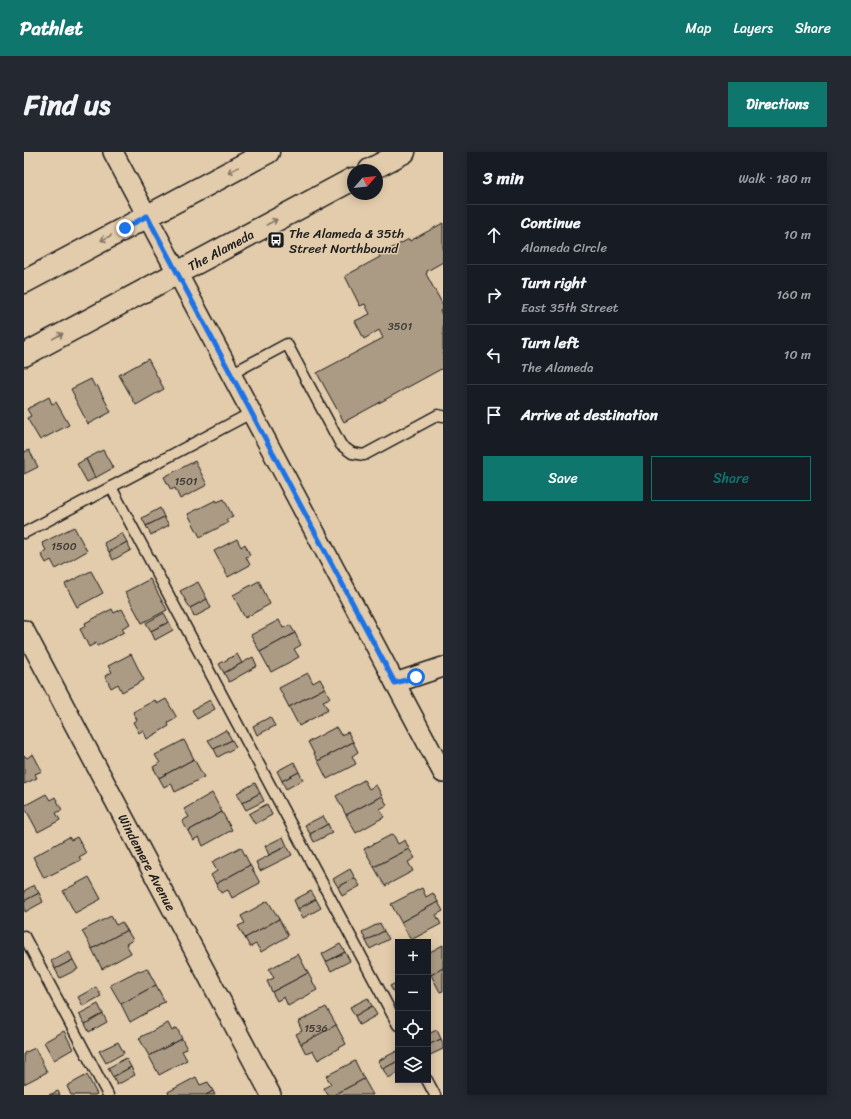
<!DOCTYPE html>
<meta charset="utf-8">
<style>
body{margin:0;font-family:Sriracha,sans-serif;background:#242831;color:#f1f3f6}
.controls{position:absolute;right:12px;bottom:12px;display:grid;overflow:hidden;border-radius:0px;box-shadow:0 2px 10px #0003}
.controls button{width:36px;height:36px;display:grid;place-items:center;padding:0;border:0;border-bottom:1px solid #363941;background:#171b24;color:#f1f3f6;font:20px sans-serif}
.compass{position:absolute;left:323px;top:12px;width:36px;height:36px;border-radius:50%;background:#171b24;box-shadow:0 2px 10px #0003;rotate:62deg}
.stop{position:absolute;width:12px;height:12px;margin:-9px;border:3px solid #1a73e8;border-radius:50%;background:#fff}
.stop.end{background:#1a73e8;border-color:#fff;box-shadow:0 1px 4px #0008}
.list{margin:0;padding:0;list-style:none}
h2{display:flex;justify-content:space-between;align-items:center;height:52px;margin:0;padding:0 16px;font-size:17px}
h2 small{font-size:13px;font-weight:400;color:#9ea1a6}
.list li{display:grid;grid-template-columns:26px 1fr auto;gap:12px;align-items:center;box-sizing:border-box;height:60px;padding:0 16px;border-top:1px solid #363941}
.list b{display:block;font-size:15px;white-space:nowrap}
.list p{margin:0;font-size:13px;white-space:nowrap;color:#9ea1a6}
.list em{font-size:13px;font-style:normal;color:#9ea1a6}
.actions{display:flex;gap:8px;padding:12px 16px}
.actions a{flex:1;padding:9px 0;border:1px solid #0f766e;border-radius:0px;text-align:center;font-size:14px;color:#0f766e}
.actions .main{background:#0f766e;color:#fff}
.icon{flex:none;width:22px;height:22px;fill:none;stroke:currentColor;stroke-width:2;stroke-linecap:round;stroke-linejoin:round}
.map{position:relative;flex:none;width:419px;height:943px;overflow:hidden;border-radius:0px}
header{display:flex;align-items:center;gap:24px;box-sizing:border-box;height:56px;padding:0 20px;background:#0f766e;color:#fff}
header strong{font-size:19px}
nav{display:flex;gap:22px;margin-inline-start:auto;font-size:14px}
.intro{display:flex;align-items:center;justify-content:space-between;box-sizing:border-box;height:96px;padding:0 24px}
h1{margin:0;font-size:28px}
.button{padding:10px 18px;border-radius:0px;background:#0f766e;color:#fff;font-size:14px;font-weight:700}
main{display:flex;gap:24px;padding:0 24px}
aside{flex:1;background:#171b24;border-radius:0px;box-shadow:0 2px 10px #0003}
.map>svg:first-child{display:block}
.building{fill:#ac9b84;stroke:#1c1c1c}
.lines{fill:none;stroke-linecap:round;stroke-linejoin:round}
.lane-casing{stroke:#1c1c1c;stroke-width:13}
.street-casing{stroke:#1c1c1c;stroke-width:22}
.primary-casing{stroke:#1c1c1c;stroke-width:25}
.lane{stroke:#e3ccac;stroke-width:10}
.street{stroke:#e3ccac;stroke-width:19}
.primary{stroke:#e3ccac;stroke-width:22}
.oneway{stroke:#807464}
.route{stroke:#1a73e8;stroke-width:5}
.labels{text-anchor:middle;stroke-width:3;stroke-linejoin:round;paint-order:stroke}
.number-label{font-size:11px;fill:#403c36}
.poi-label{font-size:13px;fill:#1c1c1c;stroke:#e3ccac;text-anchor:start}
.street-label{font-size:13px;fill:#1c1c1c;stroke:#e3ccac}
</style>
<header>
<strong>Pathlet</strong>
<nav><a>Map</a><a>Layers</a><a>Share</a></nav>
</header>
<div class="intro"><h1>Find us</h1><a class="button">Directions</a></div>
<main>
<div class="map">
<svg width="419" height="943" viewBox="0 0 419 943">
<rect width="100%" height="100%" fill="#e3ccac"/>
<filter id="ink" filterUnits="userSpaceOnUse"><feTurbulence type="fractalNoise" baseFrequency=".025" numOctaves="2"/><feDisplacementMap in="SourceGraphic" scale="8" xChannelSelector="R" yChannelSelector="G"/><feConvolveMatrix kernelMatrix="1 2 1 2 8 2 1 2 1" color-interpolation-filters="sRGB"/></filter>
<g filter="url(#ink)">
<g class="building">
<polygon points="419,71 419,110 403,119 403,121 402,122 419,153 419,158 416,159 419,165 419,216 320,270 293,221 359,186 355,178 340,187 331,169 346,162 341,152 336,154 321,124 356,105 355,103 385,87 386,89"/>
<polygon points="124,207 140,237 112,253 95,223"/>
<polygon points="67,227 71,235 73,233 87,260 64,272 50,245 51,245 47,237"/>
<polygon points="25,245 28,252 32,250 45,273 16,288 3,266 7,264 3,257"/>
<polygon points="0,298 1,300 5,298 14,315 0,322"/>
<polygon points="79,298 89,316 71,326 62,307"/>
<polygon points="62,307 71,326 63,330 53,312"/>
<polygon points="171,309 183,333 156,347 151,336 147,338 140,325"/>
<polygon points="200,347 209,365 202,368 204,371 176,385 164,362 192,348 193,350"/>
<polygon points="136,356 140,365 122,374 118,366"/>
<polygon points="140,365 145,373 127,383 122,374"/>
<polygon points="50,375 63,399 32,417 27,408 22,411 17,402 22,398 18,391"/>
<polygon points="98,381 103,390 85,400 80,391"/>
<polygon points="213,387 217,395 221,392 226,403 222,405 226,413 204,425 190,399"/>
<polygon points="103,390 107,398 89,408 85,400"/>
<polygon points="67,419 79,441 53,455 41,432"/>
<polygon points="126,427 143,458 118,471 101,440"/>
<polygon points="235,429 246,452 221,466 209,443"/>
<polygon points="174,430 183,447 166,456 156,439"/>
<polygon points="183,447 187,456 170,465 166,456"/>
<polygon points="88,457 90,461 98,457 106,472 98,476 100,480 73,494 72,491 65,495 56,477 62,474 61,471"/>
<polygon points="140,461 145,470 127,479 122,471"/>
<polygon points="255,468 259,476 266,473 271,481 236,500 227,483"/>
<polygon points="145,470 149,478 131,488 127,479"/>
<polygon points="271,481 277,493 270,497 275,505 247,520 236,500"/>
<polygon points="107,502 120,528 98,540 94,532 87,536 81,524 88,520 84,514"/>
<polygon points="213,502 218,511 200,521 195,512"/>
<polygon points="229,505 233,514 205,530 200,521"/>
<polygon points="284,521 289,531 296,527 301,536 265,555 255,536"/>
<polygon points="301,536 306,546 299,549 304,558 275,574 265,555"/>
<polygon points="142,547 153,566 144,571 145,574 123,587 119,578 115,581 109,570 113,568 109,560 131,548 133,552"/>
<polygon points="186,548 191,557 173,567 168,558"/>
<polygon points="246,565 251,574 233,583 229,574"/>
<polygon points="312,575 317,583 324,580 329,590 294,609 284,590"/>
<polygon points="202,578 208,588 190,597 184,588"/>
<polygon points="160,588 170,607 135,626 129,615 136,611 131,603"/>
<polygon points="208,588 212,595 194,605 190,597"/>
<polygon points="329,590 334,600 328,604 332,612 303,627 294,609"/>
<polygon points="9,602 18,619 11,622 13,626 0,632 0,603 3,606"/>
<polygon points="170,607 180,625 151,640 147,631 140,635 135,626"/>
<polygon points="270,610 275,620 258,629 253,619"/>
<polygon points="275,620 279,628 262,637 258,629"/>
<polygon points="340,628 345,637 352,633 358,644 322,663 312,644"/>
<polygon points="231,631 236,641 218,651 213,641"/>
<polygon points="188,641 198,660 164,679 158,669 165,665 160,657"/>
<polygon points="236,641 240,649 222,658 218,651"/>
<polygon points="22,642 26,648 31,645 38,658 32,661 36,668 14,680 0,654"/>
<polygon points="358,644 363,653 356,657 360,665 332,681 322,663"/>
<polygon points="243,652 248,663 231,672 225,662"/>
<polygon points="198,660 208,678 179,694 175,685 169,688 164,679"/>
<polygon points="299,664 304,672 286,682 281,673"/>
<polygon points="304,672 308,681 290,690 286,682"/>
<polygon points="369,682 374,692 381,688 385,697 350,715 340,697"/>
<polygon points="45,685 47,688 53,685 62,701 55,705 57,708 20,726 9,705"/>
<polygon points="259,685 263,694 245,703 241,694"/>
<polygon points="263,694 268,703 236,719 232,710"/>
<polygon points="217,695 226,713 192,732 187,723 193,719 188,710"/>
<polygon points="385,697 391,706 384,710 389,719 361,734 350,715"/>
<polygon points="226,713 236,731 208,746 204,738 197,741 192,732"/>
<polygon points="326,717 331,726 314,735 309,727"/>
<polygon points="65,725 77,747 51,761 39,739"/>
<polygon points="331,726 336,734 318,744 314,735"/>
<polygon points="10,733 15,741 0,749 0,739"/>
<polygon points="398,736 402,745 409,741 414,750 377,770 367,752"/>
<polygon points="287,739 292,747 274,757 270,748"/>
<polygon points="15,741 19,750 1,760 0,749"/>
<polygon points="292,747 297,756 279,766 274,757"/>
<polygon points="244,749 255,767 221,786 214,774 221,771 217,764"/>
<polygon points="414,750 419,759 412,763 417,772 387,788 377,770"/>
<polygon points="87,764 92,773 98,770 103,778 68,797 58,779"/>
<polygon points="255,767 264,784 237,800 232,792 226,795 221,786"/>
<polygon points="356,771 360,779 342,789 338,780"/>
<polygon points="103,778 109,788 102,792 107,801 78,817 68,797"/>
<polygon points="360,779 365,787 346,797 342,789"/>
<polygon points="316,792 321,800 302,810 298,802"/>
<polygon points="419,793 419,816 407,823 404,817 404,801"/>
<polygon points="45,799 49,808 31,817 27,809"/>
<polygon points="321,800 326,809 307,819 302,810"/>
<polygon points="274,802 284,821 248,840 243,829 250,826 245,817"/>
<polygon points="49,808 54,817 36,826 31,817"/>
<polygon points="123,816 132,833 97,852 86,833 115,818 116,819"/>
<polygon points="419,816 419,839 416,840 407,823"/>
<polygon points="284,821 293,838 264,854 260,845 253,849 248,840"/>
<polygon points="374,830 374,840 371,842 366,834"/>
<polygon points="132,833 141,850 134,853 135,854 106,870 97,852"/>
<polygon points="72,835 77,844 59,854 54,845"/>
<polygon points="344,846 348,854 331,864 326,855"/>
<polygon points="74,852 79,862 61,872 55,862"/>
<polygon points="348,854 353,863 335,873 331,864"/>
<polygon points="302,855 313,874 277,892 272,882 278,879 274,870"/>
<polygon points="79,862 83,870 65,880 61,872"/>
<polygon points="144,871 148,879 153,876 158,887 125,904 115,886"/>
<polygon points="312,873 322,892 294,908 289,899 282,902 277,892"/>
<polygon points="413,878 417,887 404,893 404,882"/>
<polygon points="40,879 49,897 30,908 20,890"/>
<polygon points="158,887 163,897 158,899 163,908 135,923 125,904"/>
<polygon points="417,887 419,891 419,897 404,904 404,893"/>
<polygon points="94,890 100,901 82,911 75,899"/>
<polygon points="11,896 23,920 0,932 0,901"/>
<polygon points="373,899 374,902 374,909 359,917 354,909"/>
<polygon points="102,906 107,915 89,925 84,916"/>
<polygon points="331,909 340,927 310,943 304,943 300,936 307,932 302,924"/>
<polygon points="374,909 374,921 364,926 359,917"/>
<polygon points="107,915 111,923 93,933 89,925"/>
<polygon points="63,923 73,942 71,943 47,943 43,934"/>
<polygon points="172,925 176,933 184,930 189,939 182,943 145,943 144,940"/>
<polygon points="340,927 349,943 310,943"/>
<polygon points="34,939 36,943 25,943"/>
<polygon points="189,939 191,943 182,943"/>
</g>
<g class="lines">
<g class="lane-casing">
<g id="lane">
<polyline points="207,222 263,192 317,293 328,301 340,303 414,263 419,264"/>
<polyline points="87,335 374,873"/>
<polyline points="0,381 227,261"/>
<polyline points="0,784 84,943"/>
<polyline points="403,928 411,943"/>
</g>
</g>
<g class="street-casing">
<g id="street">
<polyline points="89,0 419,621"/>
<path id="s1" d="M0 478 247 943"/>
<polyline points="371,531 419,515"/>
</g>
</g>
<g class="primary-casing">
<g id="primary">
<polyline points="346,18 380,0"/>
<polyline points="0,130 244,0"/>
<path id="s2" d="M0 203 329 27"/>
</g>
</g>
<use href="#lane" class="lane"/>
<use href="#street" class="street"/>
<use href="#primary" class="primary"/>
</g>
<defs><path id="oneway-shaft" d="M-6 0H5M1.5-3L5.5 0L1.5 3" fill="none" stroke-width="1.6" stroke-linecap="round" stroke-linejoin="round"/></defs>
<g class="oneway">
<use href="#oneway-shaft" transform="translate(209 18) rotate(152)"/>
<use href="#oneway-shaft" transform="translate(248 70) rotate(-28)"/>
<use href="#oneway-shaft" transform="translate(82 86) rotate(152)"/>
<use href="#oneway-shaft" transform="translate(34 184) rotate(-28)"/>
</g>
</g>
<g class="lines" filter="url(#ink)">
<polyline class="route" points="101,76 123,64 371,531 392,525"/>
</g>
<defs>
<g id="bus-square" transform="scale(0.9)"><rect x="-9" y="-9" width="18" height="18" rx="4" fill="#1c1c1c" stroke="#e3ccac"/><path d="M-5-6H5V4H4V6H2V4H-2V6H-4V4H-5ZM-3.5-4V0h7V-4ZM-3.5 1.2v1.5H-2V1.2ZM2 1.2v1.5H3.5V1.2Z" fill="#fff"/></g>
</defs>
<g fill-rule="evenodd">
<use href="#bus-square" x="252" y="88"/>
</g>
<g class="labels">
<g class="number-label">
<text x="376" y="178">3501</text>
<text x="162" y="333">1501</text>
<text x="40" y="398">1500</text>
<text x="292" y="880">1536</text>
</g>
<g class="poi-label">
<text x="265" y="86">The Alameda &amp; 35th<tspan x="265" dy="15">Street Northbound</tspan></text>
</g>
<g class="street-label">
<text dy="5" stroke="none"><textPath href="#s2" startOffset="223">The Alameda</textPath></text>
<text dy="5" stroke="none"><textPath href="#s1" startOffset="263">Windemere Avenue</textPath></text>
</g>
</g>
</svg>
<div class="controls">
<button>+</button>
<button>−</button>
<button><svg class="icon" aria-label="locate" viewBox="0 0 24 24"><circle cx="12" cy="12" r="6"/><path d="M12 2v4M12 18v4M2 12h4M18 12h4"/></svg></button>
<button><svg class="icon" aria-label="layers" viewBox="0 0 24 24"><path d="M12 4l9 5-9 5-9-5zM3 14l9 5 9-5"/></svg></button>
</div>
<svg class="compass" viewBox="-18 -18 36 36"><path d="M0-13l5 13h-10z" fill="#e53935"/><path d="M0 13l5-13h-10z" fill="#9ea1a6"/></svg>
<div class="stop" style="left:392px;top:525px"></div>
<div class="stop end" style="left:101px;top:76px"></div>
</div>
<aside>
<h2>3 min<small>Walk · 180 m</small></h2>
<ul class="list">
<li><svg class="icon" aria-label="ahead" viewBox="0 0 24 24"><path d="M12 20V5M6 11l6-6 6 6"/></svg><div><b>Continue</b><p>Alameda Circle</p></div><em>10 m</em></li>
<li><svg class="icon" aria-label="right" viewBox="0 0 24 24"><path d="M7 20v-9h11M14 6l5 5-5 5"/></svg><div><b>Turn right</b><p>East 35th Street</p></div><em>160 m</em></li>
<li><svg class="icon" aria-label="left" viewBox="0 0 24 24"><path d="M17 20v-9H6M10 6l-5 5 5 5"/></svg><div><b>Turn left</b><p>The Alameda</p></div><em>10 m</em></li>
<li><svg class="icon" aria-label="arrive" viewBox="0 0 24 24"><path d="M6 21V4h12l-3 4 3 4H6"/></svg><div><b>Arrive at destination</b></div></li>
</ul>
<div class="actions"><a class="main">Save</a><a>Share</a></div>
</aside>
</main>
